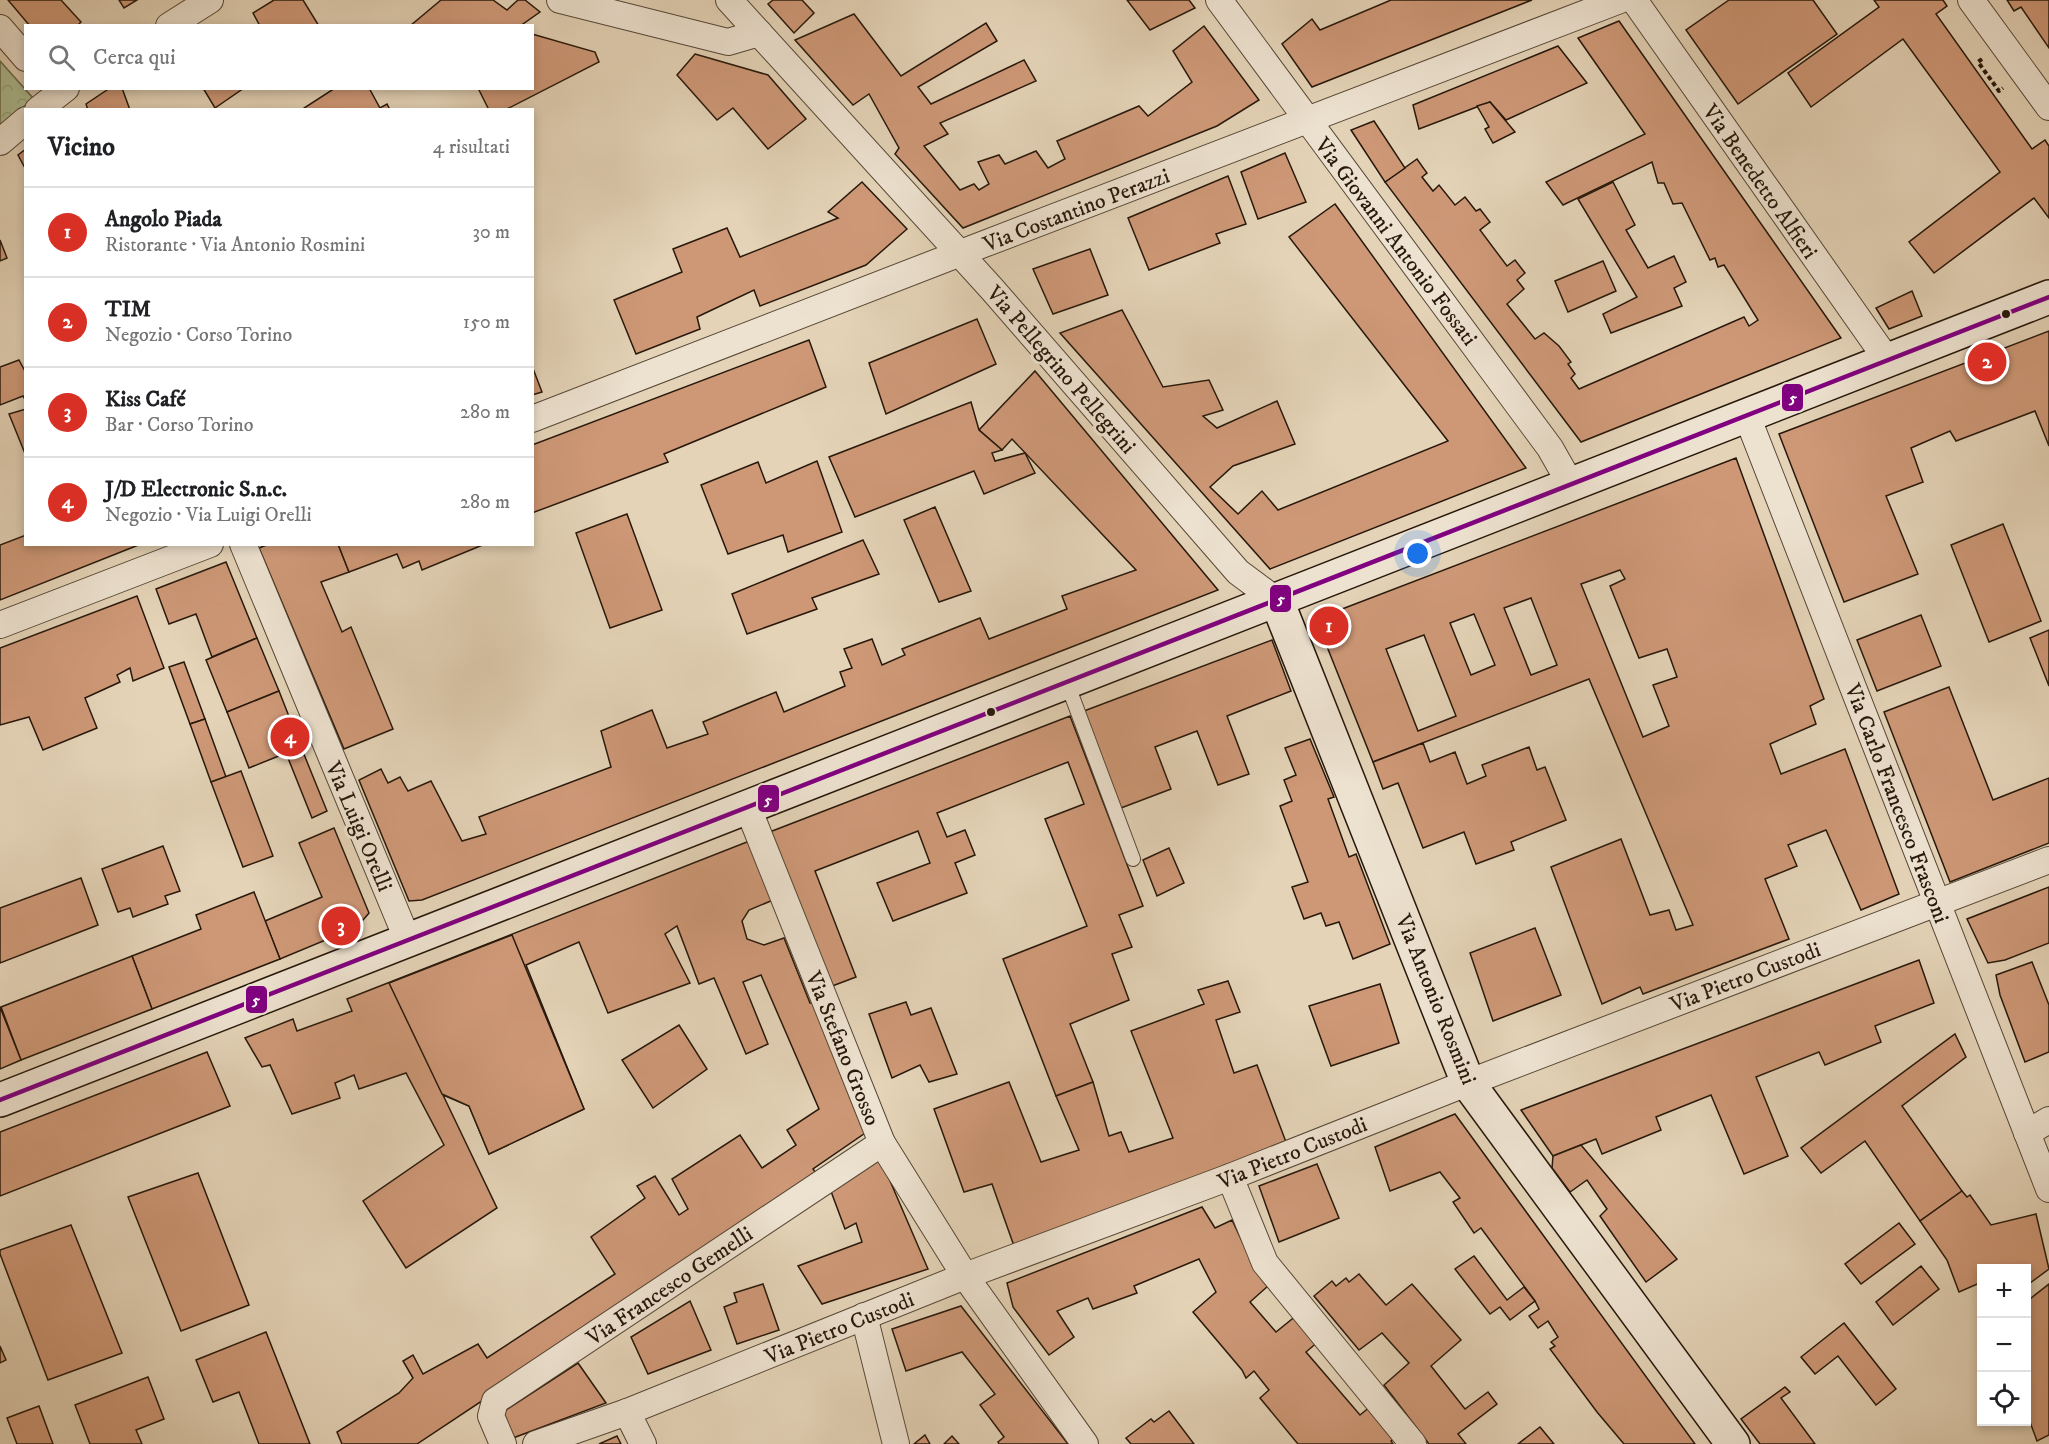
<!DOCTYPE html>
<html lang="it">
<meta charset="utf-8">
<style>
body{margin:0;font-family:"IM FELL DW Pica",serif;background:#f2f2f2;color:#202124}
.controls{position:absolute;right:18px;bottom:18px;display:grid;overflow:hidden;border-radius:0px;box-shadow:0 3px 9px #0003}
.controls button{width:54px;height:54px;display:grid;place-items:center;padding:0;border:0;border-bottom:2px solid #e0e0e0;background:#fff;color:#202124;font:30px sans-serif}
.you{position:absolute;left:1418px;top:554px;width:21px;height:21px;margin:-15px;border:4px solid #fff;border-radius:50%;background:#1a73e8;box-shadow:0 0 0 9px #1a73e833}
.badge{display:grid;place-items:center;width:39px;height:39px;border-radius:50%;background:#d93025;color:#fff;font-size:20px;font-weight:700}
.pin{position:absolute;translate:-50% -50%;border:3px solid #fff;box-shadow:0 2px 6px #0006}
.list{margin:0;padding:0;list-style:none}
h2{display:flex;justify-content:space-between;align-items:center;height:78px;margin:0;padding:0 24px;font-size:26px}
h2 small{font-size:20px;font-weight:400;color:#757577}
.list li{display:grid;grid-template-columns:39px 1fr auto;gap:18px;align-items:center;box-sizing:border-box;height:90px;padding:0 24px;border-top:2px solid #e0e0e0}
.list b{display:block;font-size:22px;white-space:nowrap}
.list p{margin:0;font-size:20px;white-space:nowrap;color:#757577}
.list em{font-size:20px;font-style:normal;color:#757577}
.icon{flex:none;width:33px;height:33px;fill:none;stroke:currentColor;stroke-width:2;stroke-linecap:round;stroke-linejoin:round}
.map{position:relative;flex:none;width:2049px;height:1444px;overflow:hidden}
.search{position:absolute;background:#fff;box-shadow:0 3px 9px #0003;left:24px;top:24px;width:510px;height:66px;display:flex;align-items:center;gap:15px;box-sizing:border-box;padding:0 21px;border-radius:0px;color:#757577;font-size:22px}
.panel{position:absolute;background:#fff;box-shadow:0 3px 9px #0003;left:24px;top:108px;width:510px;height:438px;border-radius:0px}
.map>svg:first-child{display:block}
.park{fill:url(#park-crowns);stroke:#6a6b4f;stroke-width:1.5}
.building{fill:#ce9877;stroke:#27180b;stroke-width:1.5;fill-rule:evenodd}
.lines{fill:none;stroke-linecap:round;stroke-linejoin:round}
.lane-casing{stroke:#564736;stroke-width:16}
.street-casing{stroke:#564736;stroke-width:28}
.secondary-casing{stroke:#27180b;stroke-width:36}
.path{stroke:#27180b;stroke-width:4;stroke-dasharray:4.5 3;stroke-linecap:butt}
.lane{stroke:#ede2d0;stroke-width:14}
.street{stroke:#ede2d0;stroke-width:26}
.secondary{stroke:#ede2d0;stroke-width:33}
.bus-1-casing{stroke:#ede2d0;stroke-width:9}
.bus-1{stroke:#800080;stroke-width:4.5}
.bus-dot{fill:#27180b;stroke:#ede2d0;stroke-width:2}
.labels{text-anchor:middle;stroke-width:6;stroke-linejoin:round;paint-order:stroke}
.street-label{font-size:22px;fill:#27180b;stroke:#ede2d0}
.line-badge{stroke:#ede2d0;stroke-width:2}
.badge-label{font-size:16px;text-anchor:middle;font-weight:bold;fill:#fff}
</style>
<div class="map">
<svg width="2049" height="1444" viewBox="0 0 2049 1444">
<defs>
<pattern id="park-crowns" width="20" height="18" patternUnits="userSpaceOnUse" patternTransform="scale(1.5)"><rect width="20" height="18" fill="#aebe93"/><path d="M2 6a3 3 0 1 1 6 0M12 15a3 3 0 1 1 6 0" fill="none" stroke="#96a37d"/></pattern>
</defs>
<rect width="100%" height="100%" fill="#e4d3b7"/>
<filter id="stains"><feTurbulence type="fractalNoise" baseFrequency=".00333" numOctaves="4"/><feColorMatrix values="0 0 0 0 .2 0 0 0 0 .09 0 0 0 0 .02 0 0 0 .5 -.17"/></filter>
<radialGradient id="worn" r=".72"><stop offset=".6" stop-color="#630" stop-opacity="0"/><stop offset="1" stop-color="#630" stop-opacity=".3"/></radialGradient>
<polygon class="park" points="0,61 33,98 0,129"/>
<g class="building">
<polygon points="8,0 61,0 81,22 77,26 30,26"/>
<polygon points="119,0 137,0 124,8"/>
<polygon points="274,0 303,0 319,26 260,26 253,13"/>
<polygon points="441,0 493,0 507,10 518,0 525,0 540,12 520,26 410,26"/>
<polygon points="773,0 802,0 814,13 794,33 768,4"/>
<polygon points="1127,0 1189,0 1195,8 1150,30"/>
<polygon points="1391,0 1532,0 1312,87 1282,44 1312,19 1320,30"/>
<polygon points="1729,0 1813,0 1837,34 1738,104 1686,30"/>
<polygon points="1874,0 1943,0 1947,6 1936,14 2032,149 2045,140 2049,146 2049,218 2034,198 1934,273 1909,242 2000,172 1903,39 1811,107 1788,73 1879,7"/>
<polygon points="2007,0 2049,0 2049,48 2021,7 2014,11"/>
<polygon points="854,14 901,76 986,23 997,41 918,87 931,104 1024,60 1036,81 940,123 948,134 924,146 960,190 974,184 979,190 989,184 978,162 999,155 1005,164 1036,151 1048,168 1065,159 1057,141 1139,106 1148,116 1192,82 1173,51 1204,26 1259,100 1217,126 963,228 895,154 899,148 869,94 853,105 795,40"/>
<polygon points="1619,21 1841,338 1581,442 1385,182 1417,159 1427,173 1422,177 1433,191 1439,185 1455,205 1465,197 1476,211 1480,209 1490,222 1480,230 1507,266 1515,260 1525,273 1517,280 1524,289 1507,304 1535,339 1544,333 1559,346 1571,362 1568,364 1575,374 1571,378 1579,389 1744,317 1749,326 1758,320 1724,265 1718,267 1715,258 1710,260 1682,203 1673,204 1664,183 1658,183 1652,162 1563,205 1546,182 1645,134 1578,38"/>
<polygon points="532,34 595,52 599,62 505,110 489,110 478,88 532,88"/>
<polygon points="1558,46 1587,83 1506,120 1490,102 1419,129 1413,105"/>
<polygon points="695,54 768,75 806,119 768,149 733,108 717,120 677,75"/>
<polygon points="110,88 122,88 130,110 88,110 86,104"/>
<polygon points="203,88 244,88 215,108"/>
<polygon points="335,88 369,88 380,108 387,104 390,110 301,110"/>
<polygon points="1490,102 1515,132 1493,143 1485,129 1489,127 1477,106"/>
<polygon points="1374,121 1405,168 1385,182 1351,130"/>
<polygon points="26,149 26,168 25,168 18,155"/>
<polygon points="1285,153 1306,202 1258,219 1241,172"/>
<polygon points="1228,176 1246,224 1216,234 1220,243 1149,270 1128,218"/>
<polygon points="862,182 907,229 866,265 760,306 754,290 697,317 700,329 636,354 614,300 682,272 673,249 727,228 740,257 838,218 828,212"/>
<polygon points="1613,182 1635,225 1626,230 1648,268 1674,256 1686,282 1674,288 1682,306 1611,333 1603,314 1637,297 1578,199"/>
<polygon points="1335,204 1526,468 1270,569 1060,333 1122,310 1163,387 1209,380 1223,410 1203,416 1217,428 1277,401 1295,444 1233,466 1210,487 1238,514 1262,491 1278,510 1448,441 1289,237"/>
<polygon points="0,240 7,258 0,261"/>
<polygon points="1090,249 1108,295 1053,314 1033,269"/>
<polygon points="1603,261 1616,291 1568,312 1555,281"/>
<polygon points="1912,291 1922,316 1889,329 1876,308"/>
<polygon points="977,319 996,364 886,414 869,363"/>
<polygon points="2049,331 2049,446 2035,411 1956,441 1950,431 1911,448 1923,482 1886,496 1918,574 1844,602 1779,434"/>
<polygon points="809,340 826,387 664,454 668,462 532,513 532,445"/>
<polygon points="19,360 26,373 26,401 23,396 0,405 0,367"/>
<polygon points="532,366 542,392 532,395"/>
<polygon points="1035,371 1218,590 422,900 409,901 359,780 381,769 388,783 400,777 408,791 431,781 462,841 486,834 479,817 611,767 601,731 652,710 667,748 708,734 703,722 776,692 784,712 845,686 840,672 852,668 844,649 872,639 882,665 905,655 902,649 980,618 989,639 1067,609 1062,596 1136,570 1012,439 1002,450 979,430"/>
<polygon points="971,402 979,430 1002,450 992,453 995,461 1025,453 1035,473 984,494 974,471 855,517 829,457"/>
<polygon points="26,409 26,456 9,414"/>
<path d="M1736 458 1824 699 1810 706 1816 724 1770 744 1781 774 1845 749 1899 894 1861 910 1826 830 1788 845 1797 866 1765 879 1789 939 1643 994 1640 987 1602 1004 1551 867 1621 839 1650 915 1669 910 1676 930 1693 925 1589 679 1373 762 1316 619ZM1620 570 1625 579 1610 586 1639 658 1667 649 1677 677 1653 685 1669 726 1643 737 1581 584ZM1531 598 1557 665 1531 675 1504 608ZM1474 614 1495 665 1471 675 1450 623ZM1424 635 1456 716 1418 731 1386 649Z"/>
<polygon points="817,461 842,532 788,552 783,535 728,554 701,485 758,462 766,483"/>
<polygon points="935,507 971,591 939,602 904,520"/>
<polygon points="627,514 662,610 610,628 576,533"/>
<polygon points="2003,524 2041,621 1989,642 1951,545"/>
<polygon points="26,535 26,544 141,544 0,600 0,545"/>
<polygon points="863,540 879,574 812,598 817,609 747,634 732,594"/>
<polygon points="269,544 338,544 349,572 321,582 342,632 351,627 393,729 344,749 259,548"/>
<polygon points="338,544 485,544 422,570 419,561 403,568 397,554 349,572"/>
<polygon points="226,562 257,638 212,657 196,614 169,624 156,589"/>
<polygon points="137,596 164,668 133,681 130,668 117,675 120,682 85,698 97,728 43,750 29,717 0,725 0,648"/>
<polygon points="1921,615 1941,666 1877,691 1857,640"/>
<polygon points="2049,630 2049,686 2030,638"/>
<polygon points="257,638 279,691 227,712 206,660"/>
<polygon points="1272,640 1291,691 1227,716 1249,774 1218,785 1197,731 1155,747 1171,789 1121,808 1084,711"/>
<polygon points="184,662 205,719 190,724 169,667"/>
<polygon points="1949,687 1993,800 2049,778 2049,843 1950,882 1884,712"/>
<polygon points="279,691 301,747 249,768 227,712"/>
<polygon points="1070,716 1143,906 1119,915 1132,947 1112,954 1129,1000 1070,1024 1093,1082 1056,1096 1003,959 1087,926 1045,819 1084,804 1068,762 937,813 947,837 965,830 975,855 955,863 967,893 893,921 877,883 930,863 918,831 815,871 856,977 827,988 767,833"/>
<polygon points="205,719 226,777 211,782 190,724"/>
<polygon points="1310,739 1334,797 1328,799 1349,857 1356,854 1390,944 1353,959 1339,922 1326,926 1321,913 1304,919 1292,887 1308,882 1280,806 1292,801 1284,780 1296,775 1285,748"/>
<polygon points="1423,743 1430,762 1455,752 1467,784 1486,776 1482,765 1529,747 1537,770 1545,767 1566,820 1511,842 1514,850 1476,864 1464,832 1423,848 1398,783 1383,789 1373,762"/>
<polygon points="301,747 327,811 312,818 286,753"/>
<polygon points="241,771 273,856 243,867 211,782"/>
<polygon points="334,828 369,913 357,927 280,959 265,921 322,897 299,843"/>
<polygon points="752,840 778,898 749,910 742,921 747,939 764,945 784,938 810,1003 819,1003 871,1129 813,1169 819,1177 417,1444 342,1444 337,1432 399,1393 413,1378 403,1361 413,1355 423,1374 478,1344 487,1358 615,1274 591,1237 645,1198 637,1186 655,1176 679,1215 688,1209 672,1179 740,1135 762,1168 796,1145 787,1130 819,1109 761,975 743,982 768,1044 746,1054 714,978 699,984 677,926 665,934 690,983 608,1013 579,942 526,965 584,1109 489,1154 469,1106 443,1095 497,1208 406,1268 363,1201 444,1145 406,1073 359,1089 354,1075 335,1083 340,1098 292,1114 270,1065 262,1067 245,1038 293,1019 297,1031 352,1011 347,999"/>
<polygon points="163,846 180,891 165,896 168,904 133,917 130,908 118,912 102,869"/>
<polygon points="1169,848 1184,883 1157,896 1143,860"/>
<polygon points="81,878 98,925 0,963 0,908"/>
<polygon points="2049,887 2049,943 2005,960 1988,963 1967,919"/>
<polygon points="254,892 280,959 152,1009 132,956 201,929 196,915"/>
<polygon points="1535,928 1561,995 1493,1021 1470,953"/>
<polygon points="512,935 584,1109 489,1154 469,1106 442,1094 389,983"/>
<polygon points="132,956 152,1009 21,1060 1,1007"/>
<polygon points="1919,960 1934,1003 1875,1026 1881,1042 1825,1065 1819,1052 1756,1077 1788,1156 1744,1174 1711,1095 1656,1117 1661,1130 1602,1154 1596,1139 1553,1156 1521,1110"/>
<polygon points="2032,962 2049,1005 2049,1052 2025,1062 2000,995 1996,975"/>
<polygon points="1228,981 1240,1012 1216,1020 1234,1073 1257,1065 1286,1142 1014,1246 992,1184 964,1192 934,1109 1009,1082 1041,1162 1079,1150 1056,1096 1093,1082 1109,1136 1121,1132 1129,1152 1173,1138 1131,1031 1204,1004 1198,990"/>
<polygon points="1380,984 1399,1043 1331,1066 1309,1006"/>
<polygon points="906,1002 911,1015 931,1008 957,1074 929,1082 920,1065 892,1078 869,1014"/>
<polygon points="0,1007 21,1060 0,1069"/>
<polygon points="679,1025 707,1069 653,1108 622,1060"/>
<polygon points="1955,1034 1966,1057 1902,1106 1962,1191 1920,1221 1865,1141 1821,1173 1801,1148"/>
<polygon points="207,1052 230,1106 0,1196 0,1132"/>
<polygon points="1455,1114 1695,1444 1624,1444 1597,1412 1550,1349 1555,1346 1551,1342 1558,1337 1548,1321 1538,1328 1529,1316 1539,1309 1535,1301 1481,1228 1474,1233 1453,1202 1460,1198 1440,1172 1390,1191 1375,1147"/>
<polygon points="1581,1145 1677,1259 1646,1282 1600,1216 1607,1209 1587,1180 1570,1192 1552,1168 1553,1156"/>
<polygon points="878,1153 928,1269 822,1304 798,1266 862,1242 856,1223 845,1229 829,1186"/>
<polygon points="1317,1164 1339,1218 1279,1242 1259,1186"/>
<polygon points="198,1173 249,1305 181,1331 128,1197"/>
<polygon points="1962,1191 1967,1197 1970,1195 1991,1225 2036,1214 2049,1269 2026,1286 2026,1268 1982,1268 1982,1282 1959,1292 1947,1260 1920,1221"/>
<polygon points="1202,1207 1215,1228 1232,1220 1254,1266 1268,1286 1250,1302 1276,1332 1297,1315 1319,1341 1306,1352 1360,1415 1371,1406 1397,1436 1391,1441 1393,1444 1298,1444 1260,1398 1269,1390 1254,1371 1246,1378 1242,1370 1193,1312 1216,1292 1199,1259 1134,1286 1137,1293 1093,1309 1088,1298 1057,1311 1074,1337 1049,1355 1013,1307 1007,1283"/>
<polygon points="1899,1223 1915,1244 1861,1284 1845,1264"/>
<polygon points="71,1225 122,1353 48,1380 0,1254 0,1250"/>
<polygon points="1474,1256 1507,1300 1524,1287 1535,1301 1510,1320 1500,1307 1490,1314 1455,1269"/>
<polygon points="1921,1266 1939,1289 1893,1325 1876,1302"/>
<polygon points="1359,1274 1386,1305 1412,1284 1461,1340 1431,1366 1465,1409 1488,1392 1497,1404 1458,1434 1466,1444 1429,1444 1384,1385 1409,1363 1382,1333 1359,1350 1314,1296 1332,1281 1336,1286 1346,1278 1349,1282"/>
<polygon points="763,1284 779,1330 737,1344 724,1307 737,1302 734,1293"/>
<polygon points="2049,1284 2049,1435 2037,1441 2026,1411 2026,1302"/>
<polygon points="690,1301 711,1350 648,1374 631,1337"/>
<polygon points="961,1306 1068,1444 999,1444 998,1442 1004,1437 980,1405 995,1394 962,1352 906,1371 892,1329"/>
<polygon points="1844,1323 1896,1389 1876,1405 1838,1356 1815,1374 1801,1357"/>
<polygon points="266,1332 310,1444 259,1444 239,1392 213,1402 196,1360"/>
<polygon points="0,1346 6,1360 0,1363"/>
<polygon points="578,1363 606,1403 513,1438 498,1415"/>
<polygon points="148,1377 164,1419 136,1430 142,1444 90,1444 75,1405"/>
<polygon points="1785,1387 1790,1392 1781,1398 1815,1444 1760,1444 1741,1419"/>
<polygon points="39,1406 53,1444 17,1444 7,1418"/>
<polygon points="1169,1411 1194,1444 1131,1444 1126,1438 1151,1419 1154,1422"/>
<polygon points="1540,1427 1554,1444 1518,1444"/>
<polygon points="925,1435 930,1444 914,1444"/>
<polygon points="617,1436 621,1444 599,1444"/>
<polygon points="952,1436 959,1444 944,1444"/>
</g>
<g class="lines">
<g class="lane-casing">
<polyline id="lane" points="1067,683 1133,859"/>
</g>
<g class="street-casing">
<g id="street">
<polyline points="560,0 728,42 759,33"/>
<polyline points="729,0 992,289 1238,572 1277,601"/>
<polyline points="1219,0 1550,448 1571,485"/>
<polyline points="1634,0 1888,361"/>
<polyline points="1971,0 2049,107"/>
<polyline points="169,26 210,0"/>
<polyline points="0,28 26,58"/>
<polyline points="38,110 66,88"/>
<polyline points="0,142 26,120"/>
<polyline points="1747,416 2049,1189"/>
<polyline points="532,419 984,244 1620,0"/>
<polyline points="243,544 408,941"/>
<polyline points="0,625 210,544"/>
<polyline points="748,808 882,1143 965,1276 1085,1444"/>
<polyline points="2027,1133 2049,1120"/>
<polyline points="1230,1177 1265,1263 1413,1444"/>
<polyline points="864,1316 896,1444"/>
<polyline points="627,1412 643,1444"/>
<polyline points="503,1444 491,1416 495,1401 882,1143"/>
<polyline points="536,1444 627,1412 965,1276 1230,1177 1457,1087 2049,860"/>
</g>
</g>
<g class="secondary-casing">
<g id="secondary">
<polyline points="1277,601 1468,1083 1733,1444"/>
<polyline points="0,1100 2049,297"/>
</g>
</g>
<polyline class="path" points="1982,59 1978,62 1999,91 2003,88"/>
<use href="#lane" class="lane"/>
<use href="#street" class="street"/>
<use href="#secondary" class="secondary"/>
<g class="bus-1-casing">
<polyline id="bus-1" points="0,1100 2049,297"/>
</g>
<use href="#bus-1" class="bus-1"/>
</g>
<g class="bus-dot">
<circle cx="2006" cy="314" r="5"/>
<circle cx="991" cy="712" r="5"/>
</g>
<g class="labels">
<g class="street-label">
<text transform="translate(1761 181) rotate(55)" y="8">Via Benedetto Alfieri</text>
<text transform="translate(1076 209) rotate(-21)" y="8">Via Costantino Perazzi</text>
<text transform="translate(1397 241) rotate(53)" y="8">Via Giovanni Antonio Fossati</text>
<text transform="translate(1062 369) rotate(49)" y="8">Via Pellegrino Pellegrini</text>
<text transform="translate(1898 803) rotate(69)" y="8">Via Carlo Francesco Frasconi</text>
<text transform="translate(360 826) rotate(67)" y="8">Via Luigi Orelli</text>
<text transform="translate(1745 976) rotate(-21)" y="8">Via Pietro Custodi</text>
<text transform="translate(1437 999) rotate(68)" y="8">Via Antonio Rosmini</text>
<text transform="translate(844 1048) rotate(68)" y="8">Via Stefano Grosso</text>
<text transform="translate(1292 1152) rotate(-22)" y="8">Via Pietro Custodi</text>
<text transform="translate(669 1285) rotate(-34)" y="8">Via Francesco Gemelli</text>
<text transform="translate(839 1327) rotate(-22)" y="8">Via Pietro Custodi</text>
</g>
</g>
<g class="line-badge">
<rect x="1781" y="383" width="23" height="29" rx="6" fill="#800080"/>
<rect x="1269" y="584" width="23" height="29" rx="6" fill="#800080"/>
<rect x="757" y="784" width="23" height="29" rx="6" fill="#800080"/>
<rect x="245" y="985" width="23" height="29" rx="6" fill="#800080"/>
</g>
<g class="badge-label">
<text x="1793" y="403">5</text>
<text x="1281" y="604">5</text>
<text x="768" y="805">5</text>
<text x="256" y="1005">5</text>
</g>
<rect width="100%" height="100%" filter="url(#stains)"/>
<rect width="100%" height="100%" fill="url(#worn)"/>
</svg>
<div class="controls">
<button>+</button>
<button>−</button>
<button><svg class="icon" aria-label="locate" viewBox="0 0 24 24"><circle cx="12" cy="12" r="6"/><path d="M12 2v4M12 18v4M2 12h4M18 12h4"/></svg></button>
</div>
<div class="you"></div>
<div class="pin badge" style="left:1329px;top:626px">1</div>
<div class="pin badge" style="left:1987px;top:362px">2</div>
<div class="pin badge" style="left:341px;top:926px">3</div>
<div class="pin badge" style="left:290px;top:737px">4</div>
<div class="search"><svg class="icon" aria-label="search" viewBox="0 0 24 24"><circle cx="10" cy="10" r="6"/><path d="M15 15l6 6"/></svg>Cerca qui</div>
<section class="panel">
<h2>Vicino<small>4 risultati</small></h2>
<ul class="list">
<li><span class="badge">1</span><div><b>Angolo Piada</b><p>Ristorante · Via Antonio Rosmini</p></div><em>30 m</em></li>
<li><span class="badge">2</span><div><b>TIM</b><p>Negozio · Corso Torino</p></div><em>150 m</em></li>
<li><span class="badge">3</span><div><b>Kiss Café</b><p>Bar · Corso Torino</p></div><em>280 m</em></li>
<li><span class="badge">4</span><div><b>J/D Electronic S.n.c.</b><p>Negozio · Via Luigi Orelli</p></div><em>280 m</em></li>
</ul>
</section>
</div>
